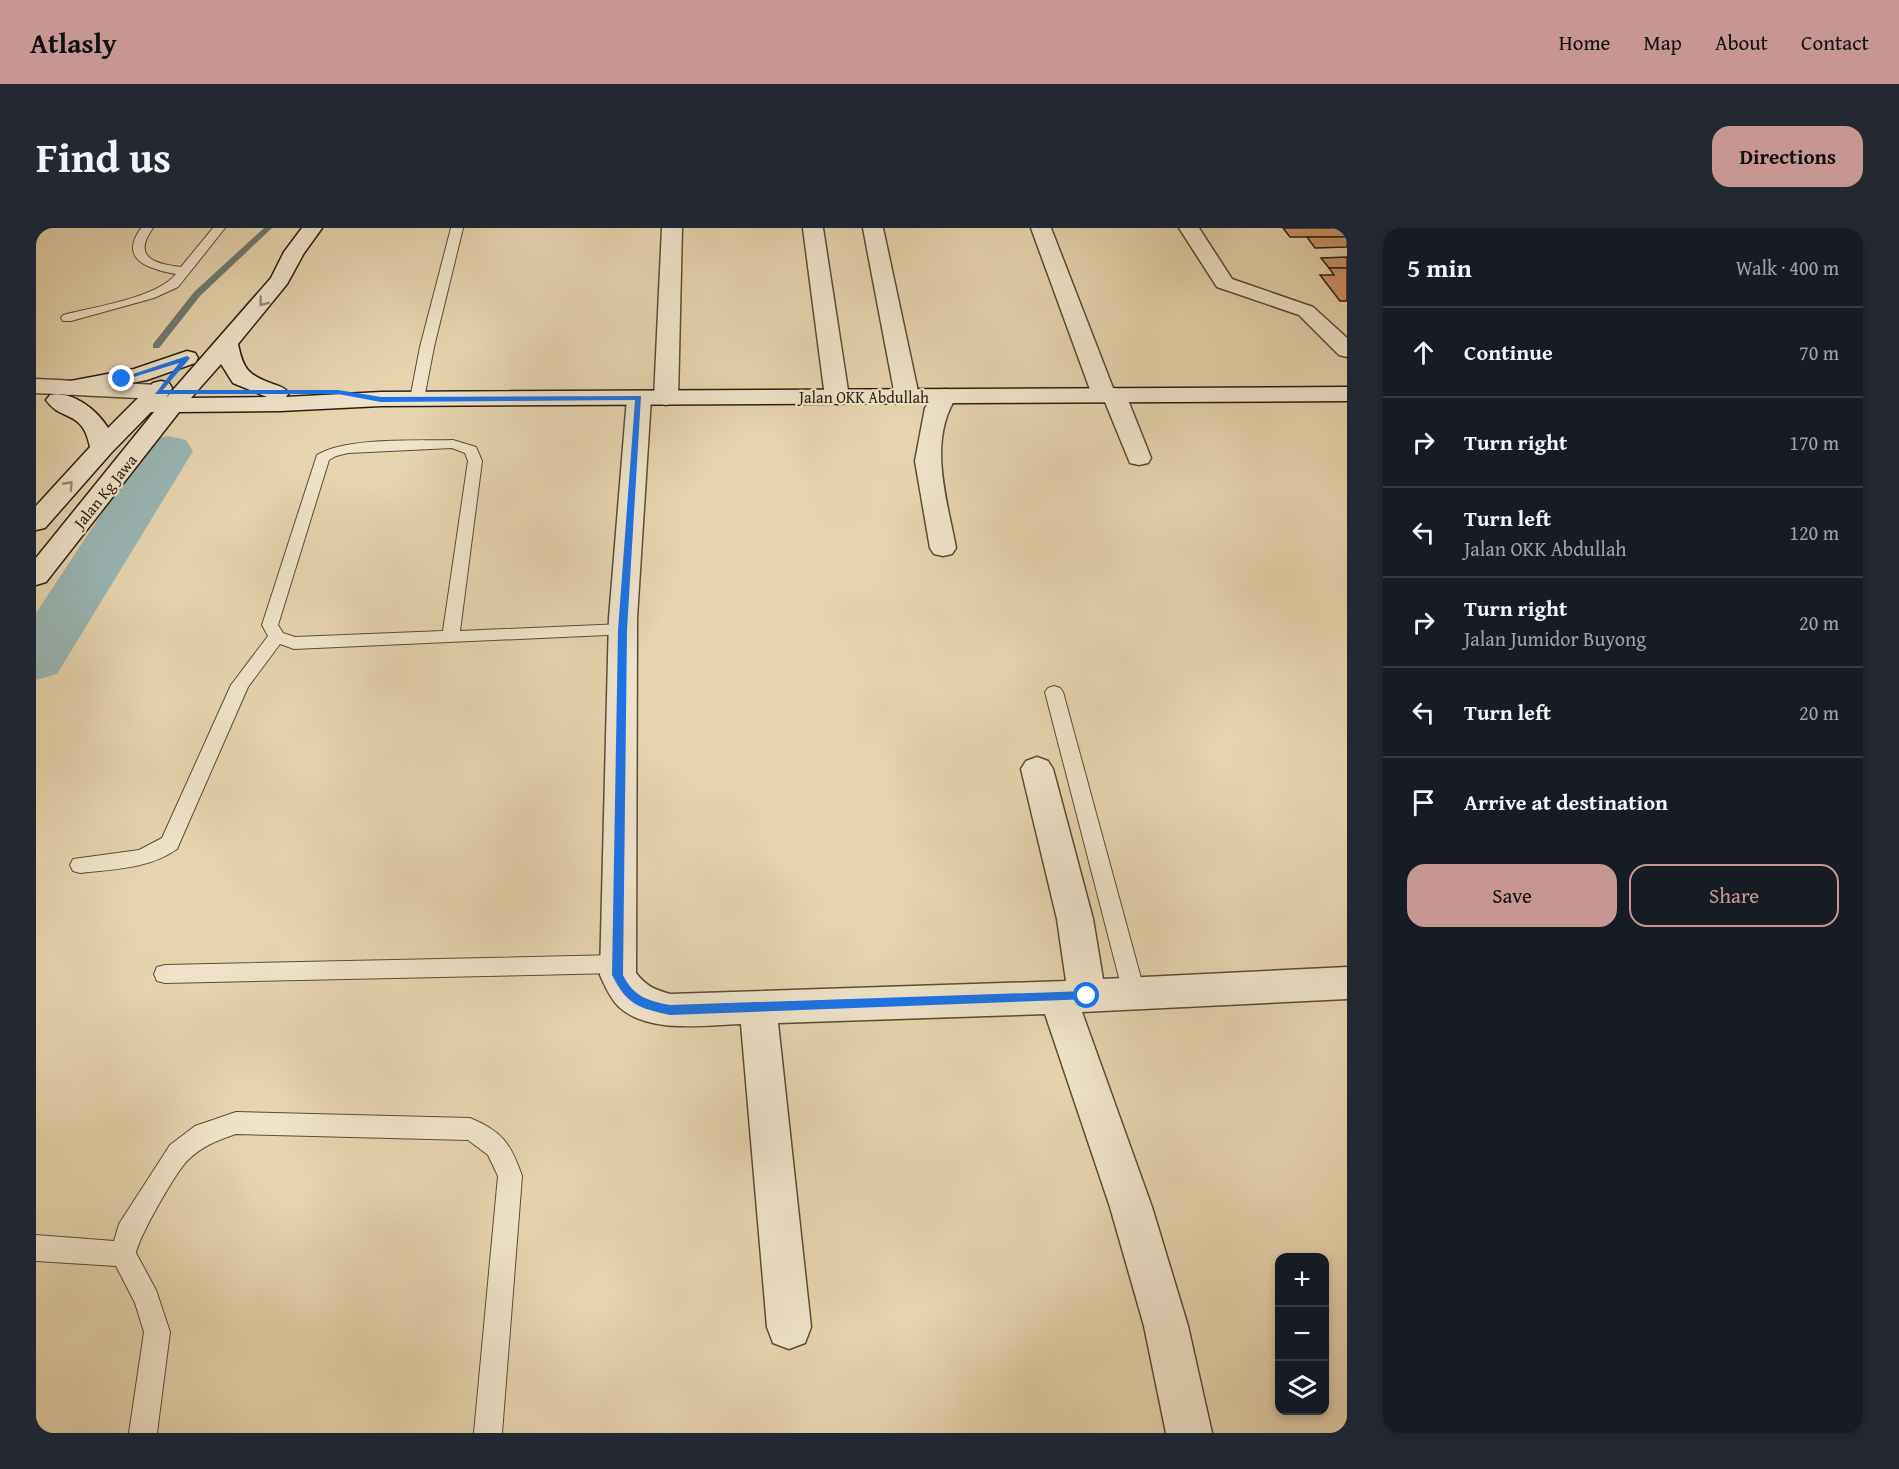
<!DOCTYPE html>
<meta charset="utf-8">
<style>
body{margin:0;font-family:"Gentium Book Plus",serif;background:#242831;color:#f1f3f6}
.controls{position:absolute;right:18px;bottom:18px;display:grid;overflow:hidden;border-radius:12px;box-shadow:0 3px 9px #0003}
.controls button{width:54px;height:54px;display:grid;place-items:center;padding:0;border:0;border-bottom:2px solid #363941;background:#171b24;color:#f1f3f6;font:30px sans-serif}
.stop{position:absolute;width:18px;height:18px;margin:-14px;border:4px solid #1a73e8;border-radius:50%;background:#fff}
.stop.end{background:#1a73e8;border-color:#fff;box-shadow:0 2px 6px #0008}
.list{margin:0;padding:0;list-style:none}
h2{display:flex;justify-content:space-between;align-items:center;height:78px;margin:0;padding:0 24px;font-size:26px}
h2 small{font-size:20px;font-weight:400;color:#9ea1a6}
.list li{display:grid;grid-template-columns:39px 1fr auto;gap:18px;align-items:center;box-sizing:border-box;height:90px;padding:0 24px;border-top:2px solid #363941}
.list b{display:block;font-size:22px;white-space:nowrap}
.list p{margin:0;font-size:20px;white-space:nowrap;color:#9ea1a6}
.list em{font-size:20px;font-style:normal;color:#9ea1a6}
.actions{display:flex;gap:12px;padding:18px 24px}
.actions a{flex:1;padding:14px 0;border:2px solid #c59692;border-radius:18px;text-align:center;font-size:21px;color:#c59692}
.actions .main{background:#c59692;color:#111}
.icon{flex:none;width:33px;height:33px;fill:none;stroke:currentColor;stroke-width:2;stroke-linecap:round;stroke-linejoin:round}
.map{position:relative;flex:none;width:1311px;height:1205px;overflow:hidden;border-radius:18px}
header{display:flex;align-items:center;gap:36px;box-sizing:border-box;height:84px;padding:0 30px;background:#c59692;color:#111}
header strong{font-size:28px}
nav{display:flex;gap:33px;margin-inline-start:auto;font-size:21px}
.intro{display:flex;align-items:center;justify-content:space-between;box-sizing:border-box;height:144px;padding:0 36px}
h1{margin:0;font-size:42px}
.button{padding:15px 27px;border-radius:18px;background:#c59692;color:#111;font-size:21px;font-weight:700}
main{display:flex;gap:36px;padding:0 36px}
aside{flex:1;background:#171b24;border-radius:18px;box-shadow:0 3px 9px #0003}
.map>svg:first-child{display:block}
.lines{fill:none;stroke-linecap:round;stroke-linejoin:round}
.stream{fill:#6e7a74;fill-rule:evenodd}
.river{fill:#9ab6b5;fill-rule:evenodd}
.building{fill:#ce966b;stroke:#2b1f13;stroke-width:1.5}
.lane-casing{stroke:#5a4c3a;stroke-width:2}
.street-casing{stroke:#5a4c3a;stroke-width:3}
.secondary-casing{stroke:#2b1f13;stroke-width:3}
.lane{fill:#efe4cb;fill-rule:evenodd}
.street{fill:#efe4cb;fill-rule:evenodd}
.secondary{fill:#efe4cb;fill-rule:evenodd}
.oneway{stroke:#978b78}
.route{fill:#1a73e8}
.labels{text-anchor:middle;stroke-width:4.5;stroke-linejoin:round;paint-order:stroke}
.far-street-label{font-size:16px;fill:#2b1f13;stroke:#efe4cb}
</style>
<header>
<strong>Atlasly</strong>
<nav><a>Home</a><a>Map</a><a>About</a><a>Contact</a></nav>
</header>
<div class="intro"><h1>Find us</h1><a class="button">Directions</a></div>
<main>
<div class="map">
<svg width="1311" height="1205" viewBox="0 0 1311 1205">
<rect width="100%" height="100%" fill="#e6d5af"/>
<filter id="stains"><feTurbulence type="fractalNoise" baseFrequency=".00333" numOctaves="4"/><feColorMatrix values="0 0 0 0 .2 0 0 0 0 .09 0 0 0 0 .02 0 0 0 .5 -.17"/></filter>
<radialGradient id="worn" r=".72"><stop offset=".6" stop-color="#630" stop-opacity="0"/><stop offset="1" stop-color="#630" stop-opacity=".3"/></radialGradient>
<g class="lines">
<polygon class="stream" points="228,0 236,0 164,68 123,120 117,120 117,116 158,64"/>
<polygon class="river" points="132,208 150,212 157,223 21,446 0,452 0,385 114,212"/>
</g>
<g class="building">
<polygon points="1247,0 1311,0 1311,9 1254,9"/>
<polygon points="1271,9 1311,9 1311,19 1279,20"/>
<polygon points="1311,29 1311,40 1293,40 1285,30"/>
<polygon points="1293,40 1311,40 1311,73 1304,73 1284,47 1298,47"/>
</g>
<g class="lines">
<g class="lane-casing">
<g id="lane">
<path d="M105 0H117C96 29 118 36 145 39L177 0H189L142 59 118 70 35 93H27L25 90 27 87C57 79 121 70 140 46 113 41 82 32 105 0Z"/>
<polygon points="415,0 427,0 398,119 388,171 381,175 374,171 384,119"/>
<path d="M417 212 440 219 446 233 424 403 587 396 593 398 595 402 593 406 258 421 244 416 212 459 141 621C113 641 78 641 44 645L37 643 34 637 37 631 103 622 126 610 195 457 232 408 226 397 281 227C310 209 381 213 417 212ZM416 220 429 225 432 233 407 403 259 409 247 405 242 397 293 232 300 228 312 225Z"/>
<polygon points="1018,458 1024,460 1027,464 1109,765 1106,772 1098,774 1090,772 1087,765 1009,464 1012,460"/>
<polygon points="582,727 590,730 593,736 590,742 582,745 129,755 121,753 118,746 121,739 129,737"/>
<path d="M200 884 434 890C466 903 475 916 486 948L466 1205H438L462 948 452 927 432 912 200 906C182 912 166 918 152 932 139 945 104 1007 100 1025L120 1062 134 1104 121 1205H93L108 1104 99 1075 80 1038 0 1033V1007L78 1013 83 996 134 917 159 898Z"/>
</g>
</g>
<g class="street-casing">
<g id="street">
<polygon points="626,0 646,0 642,170 638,175 630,177 622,175 618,170"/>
<polygon points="767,0 787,0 813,169 809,174 801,176 793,174 789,169"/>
<polygon points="827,0 847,0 883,168 879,173 871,175 863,173 859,168"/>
<polygon points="995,0 1015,0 1077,160 1086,162 1090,167 1115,230 1112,235 1103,237 1094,235 1069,174 1060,172 1056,167"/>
<polygon points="1143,0 1163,0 1196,51 1277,79 1311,110 1311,129 1303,127 1263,87 1181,59"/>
<polygon points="0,151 122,157 130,159 134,164 130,169 122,171 0,165"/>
<path d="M909 161 917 163 921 168C891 213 911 271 920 320L916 326 907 328 898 326 894 320 879 233 889 180 901 163Z"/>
<path d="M603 163 611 165 615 170 601 390 600 745C610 758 619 762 634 766L1030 753 1021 691 985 541 990 533 1001 529 1012 533 1017 541 1057 691 1067 751 1311 739V771L1046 784 1116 979 1152 1098 1176 1205H1130L1108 1098 1074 979 1009 786 742 795 775 1099 769 1115 753 1121 737 1115 731 1099 705 796C668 797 613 806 583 779 574 770 569 758 564 747L573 390 591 170 595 165Z"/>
</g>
</g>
<g class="secondary-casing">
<g id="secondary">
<path d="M266 0H286L268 25 251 56 202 116C207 141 212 147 237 156 243 158 248 159 253 165L250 169 345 164 1311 159V173L345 178 244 183 143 184 10 354 0 357V330L118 184H115L75 225 9 300 0 302V278L54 219C47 181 25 194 10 172L14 167C36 162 61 182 72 200L117 155 125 153 133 155 136 160 130 170 235 50 248 24ZM185 136 197 155 231 169 155 170Z"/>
<polygon points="151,123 159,125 162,130 159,135 111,152 32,167 24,165 21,160 24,155 98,141"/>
</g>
</g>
<use href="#lane" class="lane"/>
<use href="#street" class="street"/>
<use href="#secondary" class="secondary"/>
</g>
<defs><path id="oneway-chevron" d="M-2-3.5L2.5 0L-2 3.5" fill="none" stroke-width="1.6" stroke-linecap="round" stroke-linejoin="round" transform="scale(1.5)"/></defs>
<g class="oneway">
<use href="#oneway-chevron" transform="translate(227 74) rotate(128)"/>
<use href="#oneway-chevron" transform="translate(33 257) rotate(-48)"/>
</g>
<path class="route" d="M151 128 154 130 127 162H302L345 169 605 168 591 402 587 747C597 768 612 773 634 777L1051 763 1056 768 1055 771 634 787C603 780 591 777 576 747L582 402 599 172 345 174 302 166H119L143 135 88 152 82 151Z"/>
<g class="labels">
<g class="far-street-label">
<text x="828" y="175">Jalan OKK Abdullah</text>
<text transform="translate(69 263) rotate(-51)" y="6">Jalan Kg Jawa</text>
</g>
</g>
<rect width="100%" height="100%" filter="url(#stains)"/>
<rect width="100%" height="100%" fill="url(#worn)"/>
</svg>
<div class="controls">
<button>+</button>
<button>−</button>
<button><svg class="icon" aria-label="layers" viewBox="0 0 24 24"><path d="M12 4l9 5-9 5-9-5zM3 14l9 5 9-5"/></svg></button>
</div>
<div class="stop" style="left:1051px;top:768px"></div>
<div class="stop end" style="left:86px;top:151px"></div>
</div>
<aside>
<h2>5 min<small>Walk · 400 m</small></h2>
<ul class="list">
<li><svg class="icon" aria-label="ahead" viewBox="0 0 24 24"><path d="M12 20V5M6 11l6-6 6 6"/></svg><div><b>Continue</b></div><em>70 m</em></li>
<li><svg class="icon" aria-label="right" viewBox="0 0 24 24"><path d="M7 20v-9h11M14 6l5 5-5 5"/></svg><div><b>Turn right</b></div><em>170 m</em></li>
<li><svg class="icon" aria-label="left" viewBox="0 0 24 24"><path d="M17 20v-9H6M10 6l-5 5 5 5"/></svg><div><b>Turn left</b><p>Jalan OKK Abdullah</p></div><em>120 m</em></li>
<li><svg class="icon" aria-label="right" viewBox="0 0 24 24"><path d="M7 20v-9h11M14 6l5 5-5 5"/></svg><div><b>Turn right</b><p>Jalan Jumidor Buyong</p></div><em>20 m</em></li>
<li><svg class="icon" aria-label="left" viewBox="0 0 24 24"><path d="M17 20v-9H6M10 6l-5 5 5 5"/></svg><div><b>Turn left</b></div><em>20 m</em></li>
<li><svg class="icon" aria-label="arrive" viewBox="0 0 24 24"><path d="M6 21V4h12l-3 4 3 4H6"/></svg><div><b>Arrive at destination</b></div></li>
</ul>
<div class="actions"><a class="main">Save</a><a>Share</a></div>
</aside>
</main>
